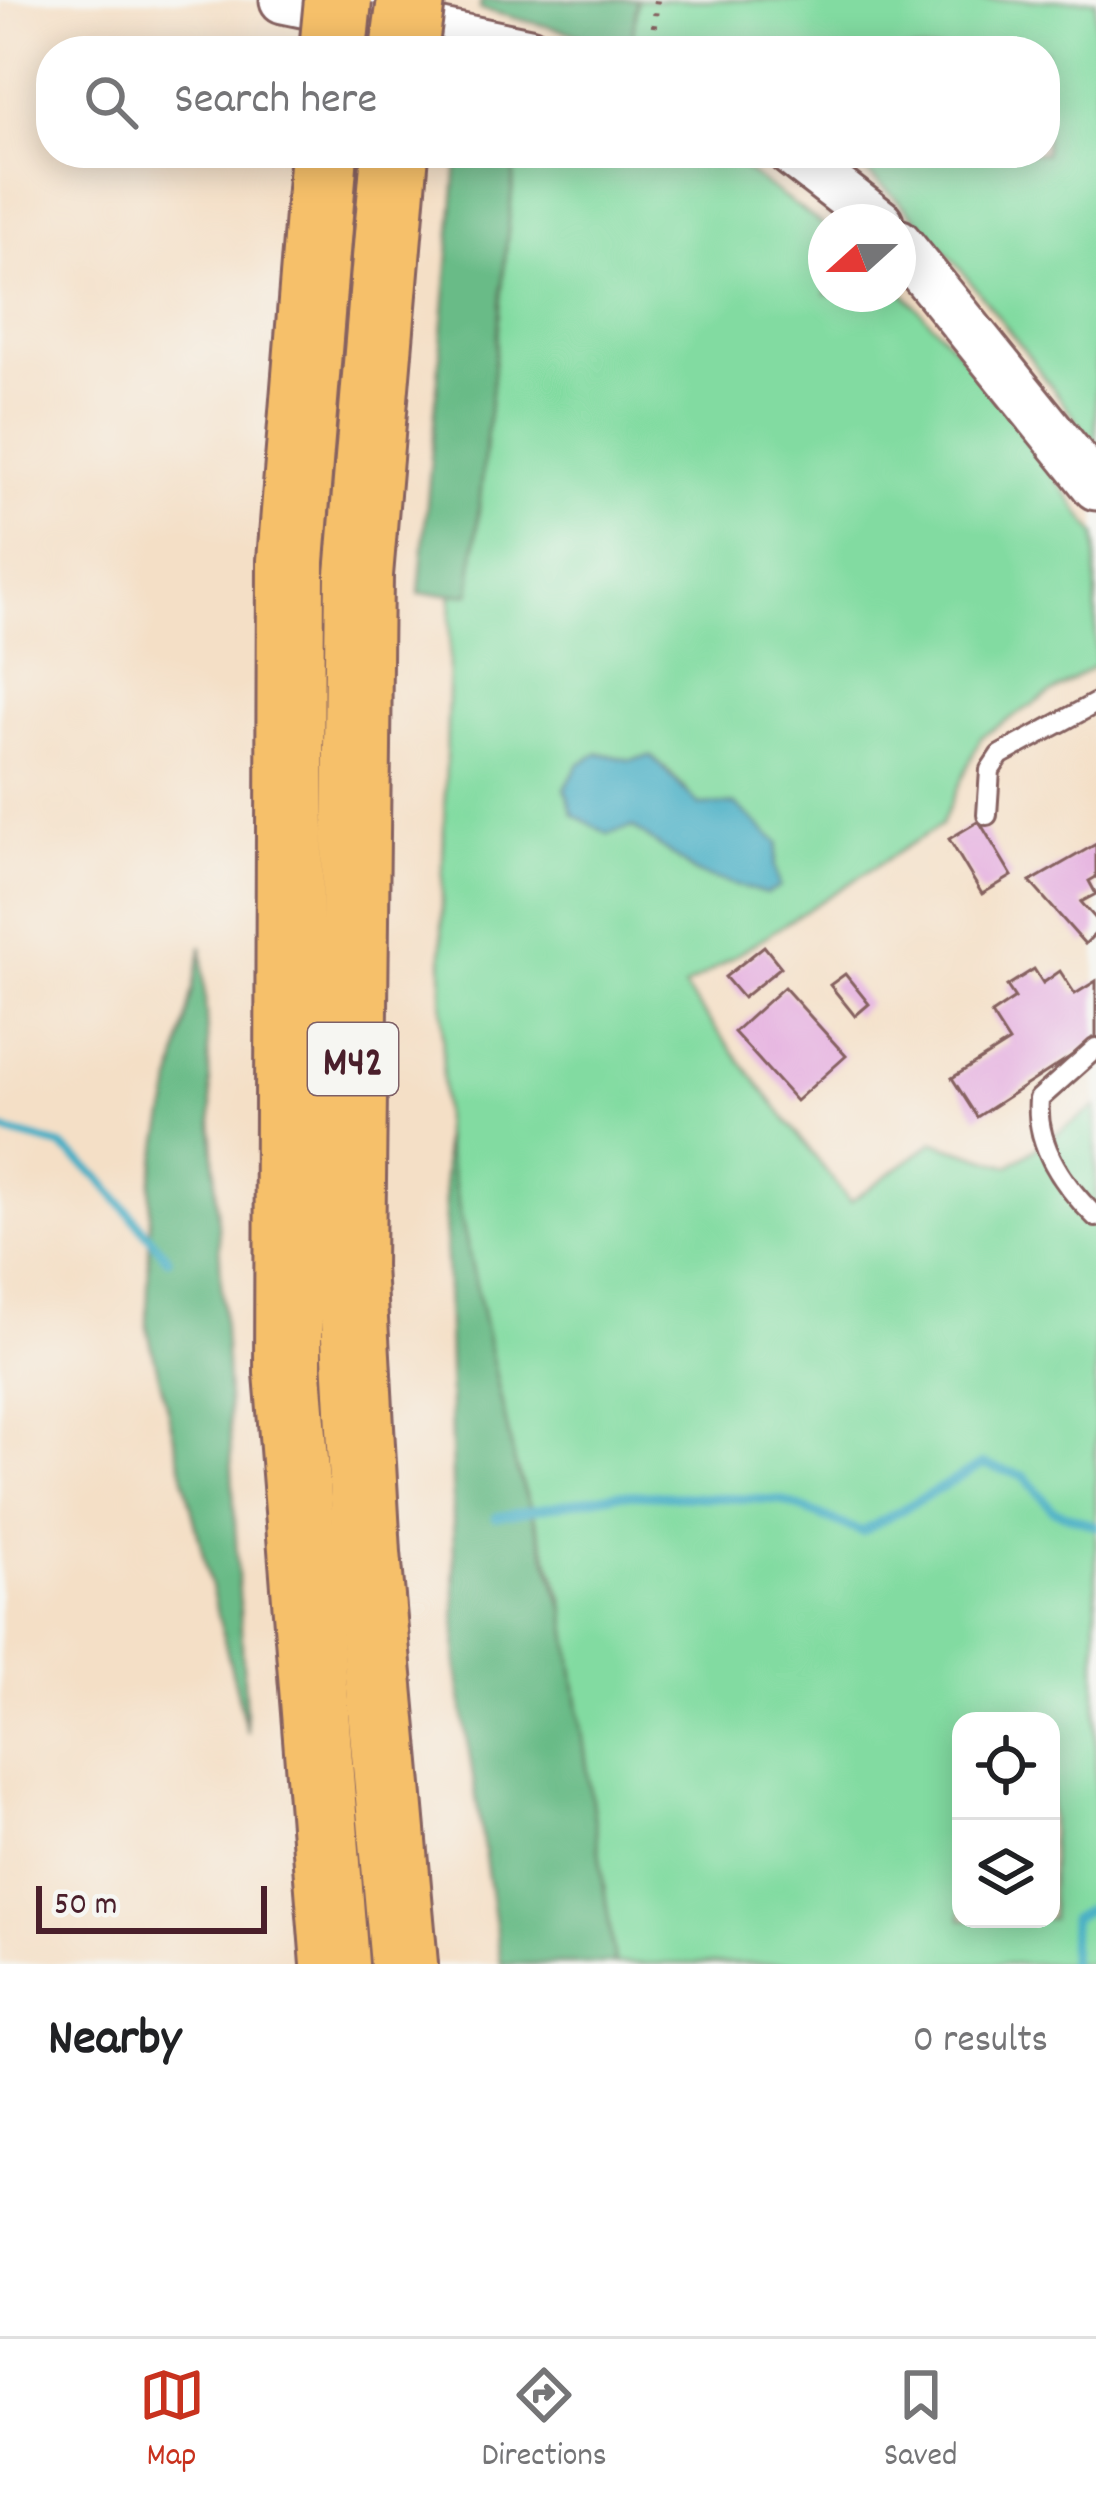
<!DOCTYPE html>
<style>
body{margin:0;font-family:Dekko,sans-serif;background:#f6f6f6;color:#202124}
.controls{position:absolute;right:36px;bottom:36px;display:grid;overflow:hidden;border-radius:24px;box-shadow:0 6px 30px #0003}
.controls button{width:108px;height:108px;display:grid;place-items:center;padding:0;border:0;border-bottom:3px solid #e0e0e0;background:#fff;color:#202124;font:60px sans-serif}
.compass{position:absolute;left:808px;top:204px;width:108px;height:108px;border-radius:50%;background:#fff;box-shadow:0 6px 30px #0003;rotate:249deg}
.scale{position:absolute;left:36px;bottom:30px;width:231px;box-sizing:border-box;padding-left:12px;border:6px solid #4a1f2b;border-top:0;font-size:33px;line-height:42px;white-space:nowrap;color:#4a1f2b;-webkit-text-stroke:9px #f6f6f2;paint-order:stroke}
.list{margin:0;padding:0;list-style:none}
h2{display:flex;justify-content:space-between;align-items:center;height:156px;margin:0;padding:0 48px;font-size:51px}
h2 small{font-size:39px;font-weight:400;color:#757577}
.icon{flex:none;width:66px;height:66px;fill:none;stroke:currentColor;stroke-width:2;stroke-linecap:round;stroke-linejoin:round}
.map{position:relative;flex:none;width:1096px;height:1964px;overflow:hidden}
.search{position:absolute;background:#fff;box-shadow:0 6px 30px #0003;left:36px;right:36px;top:36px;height:132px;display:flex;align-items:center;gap:30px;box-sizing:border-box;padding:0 42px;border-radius:48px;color:#757577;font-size:45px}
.sheet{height:372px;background:#fff}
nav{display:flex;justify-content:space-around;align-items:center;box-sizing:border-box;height:168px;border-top:3px solid #e0e0e0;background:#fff;font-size:33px;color:#757577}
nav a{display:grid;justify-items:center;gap:6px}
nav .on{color:#c8321e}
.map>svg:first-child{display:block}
.green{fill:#82dba1;stroke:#667d66;stroke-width:3;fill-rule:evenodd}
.forest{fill:#69bb87;stroke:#5a6d59;stroke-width:3}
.water{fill:#46afc5;stroke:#486778;stroke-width:3}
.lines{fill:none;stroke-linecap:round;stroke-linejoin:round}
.stream{stroke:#46afc5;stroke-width:9}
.building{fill:#e4abde}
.service-casing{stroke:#866261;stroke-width:24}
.tertiary-casing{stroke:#866261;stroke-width:51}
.motorway-casing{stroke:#866261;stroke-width:72}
.path{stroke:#866261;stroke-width:6;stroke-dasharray:3 9;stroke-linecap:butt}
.service{stroke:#fff;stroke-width:18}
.tertiary{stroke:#fff;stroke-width:45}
.motorway{stroke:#f6c06b;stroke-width:66}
.motorway-bridge-casing{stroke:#866261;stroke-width:72;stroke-linecap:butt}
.motorway-bridge{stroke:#f6c06b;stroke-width:66}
.labels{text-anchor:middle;stroke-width:10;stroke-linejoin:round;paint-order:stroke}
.shield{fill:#f6f6f2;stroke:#7e6067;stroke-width:3}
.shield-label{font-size:42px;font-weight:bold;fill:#4a1f2b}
</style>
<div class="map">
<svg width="1096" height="1964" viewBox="0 0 1096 1964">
<rect width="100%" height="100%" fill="#f6f6f2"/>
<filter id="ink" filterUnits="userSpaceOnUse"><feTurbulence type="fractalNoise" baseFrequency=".00833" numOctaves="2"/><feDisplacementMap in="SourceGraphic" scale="24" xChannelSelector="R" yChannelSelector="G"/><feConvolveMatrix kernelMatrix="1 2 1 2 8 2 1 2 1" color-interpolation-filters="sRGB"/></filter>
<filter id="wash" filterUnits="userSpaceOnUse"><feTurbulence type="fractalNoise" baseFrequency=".004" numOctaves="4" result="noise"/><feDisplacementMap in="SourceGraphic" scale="48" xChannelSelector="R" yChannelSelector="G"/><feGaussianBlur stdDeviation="2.7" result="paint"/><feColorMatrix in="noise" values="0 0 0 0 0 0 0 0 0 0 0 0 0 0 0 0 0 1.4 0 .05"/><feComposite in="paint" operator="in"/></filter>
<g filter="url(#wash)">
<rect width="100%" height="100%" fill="#f4dfc6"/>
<g class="green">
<path d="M637 0H1096V445C1029 361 927 207 840 153H1045V51H639L631 48Z"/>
<path d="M516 153H711L729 159 826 227V294H898V287L984 379 1096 535V665L981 737 941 825 684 988 850 1202 934 1142 1009 1166 1096 1107V1964H615L563 1598 515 1464 443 1135 442 894 451 594 470 593ZM600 753 630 760 651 756C705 804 699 803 696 873L633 826ZM961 1721H1051V1919H961Z"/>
</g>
<g class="forest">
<polygon points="481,0 637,0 631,48 480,9"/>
<polygon points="458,153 516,153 470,594 419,594"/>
<polygon points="202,946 247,1733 147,1327 151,1183"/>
<polygon points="443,1135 515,1464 565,1612 615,1964 501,1964 457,1670"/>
</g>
<polygon class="water" points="599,753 630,760 651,756 699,805 735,804 778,843 775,866 780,887 766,894 696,873 633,827 608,834 573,814 565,789 579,764"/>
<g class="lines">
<g class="stream">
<polyline points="0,1130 61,1146 98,1176 168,1259"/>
<polyline points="496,1517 617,1494 781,1500 862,1532 983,1464 1024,1476 1053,1510 1096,1526"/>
<polyline points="1071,1964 1072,1919 1096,1905"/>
</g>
</g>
<g id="blocks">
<g class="building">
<polygon points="979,821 1012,876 982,894 949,839"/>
<polygon points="1096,844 1096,877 1089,881 1096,894 1081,902 1096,919 1096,933 1085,944 1030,882"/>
<polygon points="764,946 781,967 743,998 725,977"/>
<polygon points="1034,969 1043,983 1060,971 1075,994 1096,981 1096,1040 977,1117 952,1078 1009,1042 991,1014 1015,998 1007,986"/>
<polygon points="845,974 869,1004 855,1016 830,985"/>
<polygon points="784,987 846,1056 796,1101 734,1032"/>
</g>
</g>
</g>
<g filter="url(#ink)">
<use href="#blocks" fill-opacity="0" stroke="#866261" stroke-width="3"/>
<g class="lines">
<g class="service-casing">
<g id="service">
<polyline points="987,815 990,770 1000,755 1096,703"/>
<path d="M1096 1048 1039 1099C1035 1145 1064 1186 1096 1217"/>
</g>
</g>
<g class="tertiary-casing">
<g id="tertiary">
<polyline points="283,0 529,51"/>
<polyline points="791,153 880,222"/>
<polyline points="898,242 1096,487"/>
</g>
</g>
<g class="motorway-casing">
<g id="motorway">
<polyline points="324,153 291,561 288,1372 335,1964"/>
<polyline points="395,153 359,575 351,1266 367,1553 404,1964"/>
</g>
</g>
<polyline class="path" points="651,51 657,0"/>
<use href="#service" class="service"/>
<use href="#tertiary" class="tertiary"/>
<use href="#motorway" class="motorway"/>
<g class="motorway-bridge-casing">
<g id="motorway-bridge">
<polyline points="333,51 338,0"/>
<polyline points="404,51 411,0"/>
</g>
</g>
<use href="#motorway-bridge" class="motorway-bridge"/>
</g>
</g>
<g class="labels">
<rect class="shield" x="308" y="1023" width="90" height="72" rx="9"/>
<g class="shield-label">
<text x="353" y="1074">M42</text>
</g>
</g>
</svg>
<div class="controls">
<button><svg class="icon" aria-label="locate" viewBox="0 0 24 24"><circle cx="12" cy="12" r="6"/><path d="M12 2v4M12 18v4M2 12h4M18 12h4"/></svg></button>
<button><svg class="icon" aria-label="layers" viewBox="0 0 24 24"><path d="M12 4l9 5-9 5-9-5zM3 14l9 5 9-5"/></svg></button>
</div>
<svg class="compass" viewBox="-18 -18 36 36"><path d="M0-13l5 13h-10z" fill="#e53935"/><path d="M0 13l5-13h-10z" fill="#757577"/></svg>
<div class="scale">50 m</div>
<div class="search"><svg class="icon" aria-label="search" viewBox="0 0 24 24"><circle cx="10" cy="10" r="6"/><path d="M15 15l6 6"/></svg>Search here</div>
</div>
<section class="sheet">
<h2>Nearby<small>0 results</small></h2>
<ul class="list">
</ul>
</section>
<nav>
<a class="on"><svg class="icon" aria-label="map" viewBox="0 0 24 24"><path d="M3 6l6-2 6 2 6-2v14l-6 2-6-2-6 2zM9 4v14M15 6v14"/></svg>Map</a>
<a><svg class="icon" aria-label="directions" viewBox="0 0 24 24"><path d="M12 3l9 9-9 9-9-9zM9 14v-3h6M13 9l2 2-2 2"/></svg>Directions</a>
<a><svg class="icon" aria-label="saved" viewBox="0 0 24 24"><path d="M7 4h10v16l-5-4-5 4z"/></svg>Saved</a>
</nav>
